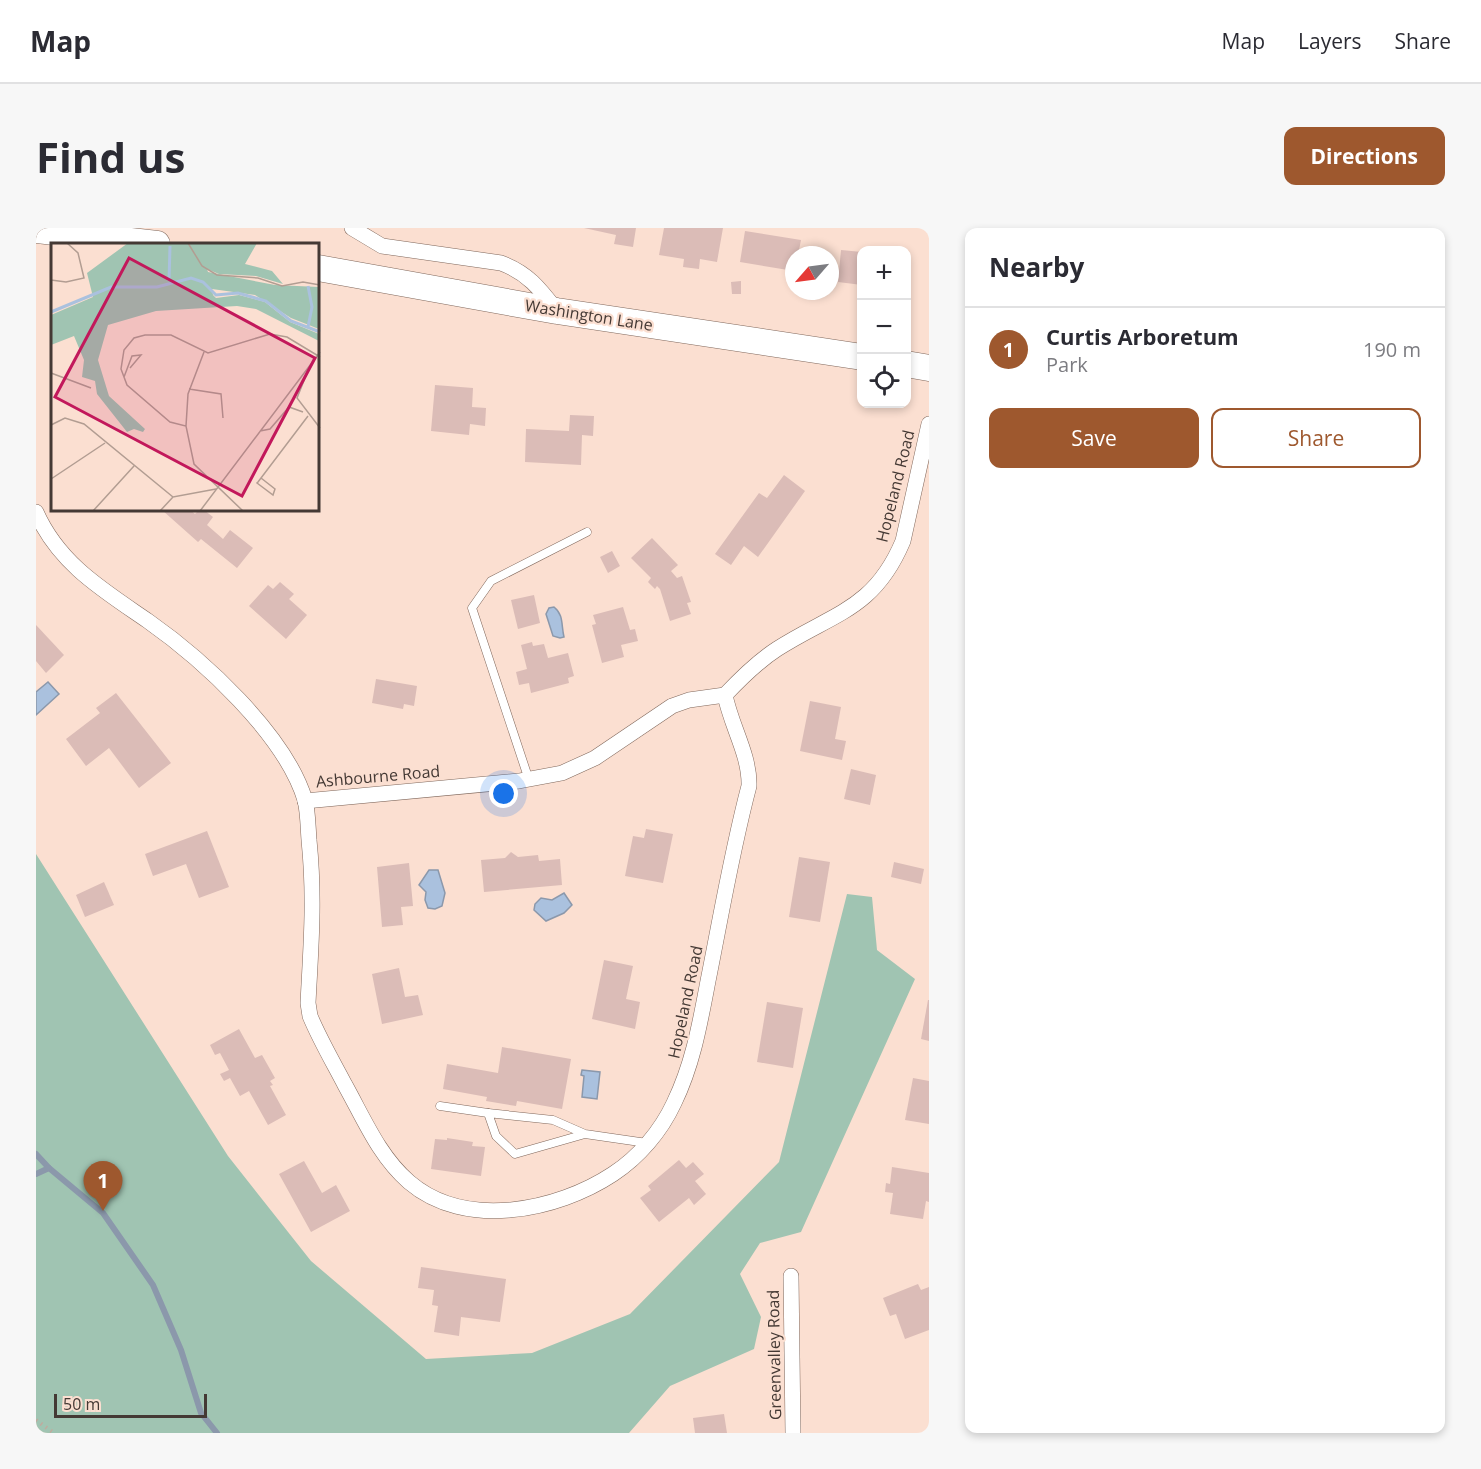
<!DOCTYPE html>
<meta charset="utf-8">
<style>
body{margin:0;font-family:"Open Sans",sans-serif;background:#f7f7f7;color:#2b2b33}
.controls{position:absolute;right:18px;top:18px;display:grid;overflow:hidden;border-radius:12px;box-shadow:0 3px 9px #0003}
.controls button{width:54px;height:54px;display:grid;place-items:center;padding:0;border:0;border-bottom:2px solid #e1e1e2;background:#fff;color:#2b2b33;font:30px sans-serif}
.compass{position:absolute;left:749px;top:18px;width:54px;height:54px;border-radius:50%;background:#fff;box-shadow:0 3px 9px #0003;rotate:242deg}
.scale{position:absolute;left:18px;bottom:15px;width:153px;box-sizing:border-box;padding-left:6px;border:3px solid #443934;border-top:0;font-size:16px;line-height:21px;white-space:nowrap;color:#443934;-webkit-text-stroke:4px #fbdfd1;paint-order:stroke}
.you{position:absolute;left:468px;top:566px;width:21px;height:21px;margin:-15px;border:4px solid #fff;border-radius:50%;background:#1a73e8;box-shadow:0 0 0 9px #1a73e833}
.badge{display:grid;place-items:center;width:39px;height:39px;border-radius:50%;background:#9e582e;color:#fff;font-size:20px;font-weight:700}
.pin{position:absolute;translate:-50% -50px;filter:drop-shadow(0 2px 3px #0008)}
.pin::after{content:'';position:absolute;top:32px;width:21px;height:18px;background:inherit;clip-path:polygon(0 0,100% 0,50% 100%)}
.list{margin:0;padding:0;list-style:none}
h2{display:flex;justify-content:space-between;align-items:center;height:78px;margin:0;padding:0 24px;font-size:26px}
h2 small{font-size:20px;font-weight:400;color:#7c7c81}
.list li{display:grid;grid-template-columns:39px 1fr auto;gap:18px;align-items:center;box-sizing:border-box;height:84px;padding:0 24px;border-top:2px solid #e1e1e2}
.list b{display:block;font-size:22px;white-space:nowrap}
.list p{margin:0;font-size:20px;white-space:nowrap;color:#7c7c81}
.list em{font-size:20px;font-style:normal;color:#7c7c81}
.actions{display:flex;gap:12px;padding:18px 24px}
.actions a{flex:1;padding:14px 0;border:2px solid #9e582e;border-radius:12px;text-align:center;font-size:21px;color:#9e582e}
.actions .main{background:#9e582e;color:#fff}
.icon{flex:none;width:33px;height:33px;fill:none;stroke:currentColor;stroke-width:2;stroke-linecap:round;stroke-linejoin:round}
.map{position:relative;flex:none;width:893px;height:1205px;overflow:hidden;border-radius:12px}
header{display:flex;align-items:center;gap:36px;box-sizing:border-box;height:84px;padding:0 30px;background:#fff;border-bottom:2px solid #e1e1e2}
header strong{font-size:28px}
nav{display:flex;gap:33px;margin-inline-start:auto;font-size:21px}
.intro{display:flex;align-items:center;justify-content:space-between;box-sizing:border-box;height:144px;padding:0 36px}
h1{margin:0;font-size:42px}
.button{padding:15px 27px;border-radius:12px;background:#9e582e;color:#fff;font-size:21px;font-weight:700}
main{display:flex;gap:36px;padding:0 36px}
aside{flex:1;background:#fff;border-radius:12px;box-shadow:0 3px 9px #0003}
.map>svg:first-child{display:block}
.green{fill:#a0c4b2}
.water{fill:#aac1de;stroke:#8b98ab;stroke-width:1.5}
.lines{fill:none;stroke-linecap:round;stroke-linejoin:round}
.stream{stroke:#8b98ab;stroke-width:6}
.building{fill:#dbbcb7}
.lane-casing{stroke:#80685c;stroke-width:9}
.street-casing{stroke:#80685c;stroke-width:16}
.primary-casing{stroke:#80685c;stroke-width:27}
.path{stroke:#c0aa9e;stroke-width:4;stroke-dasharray:1.5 4.5;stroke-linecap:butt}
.lane{stroke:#fff;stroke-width:8}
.street{stroke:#fff;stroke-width:15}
.primary{stroke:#fff;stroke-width:26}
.labels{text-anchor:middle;stroke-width:4.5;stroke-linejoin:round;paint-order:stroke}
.street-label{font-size:16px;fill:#443934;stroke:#fbdfd1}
.inset-river{fill:none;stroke:#aac1de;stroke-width:3}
.inset-road{fill:none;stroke:#b29d92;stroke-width:1.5}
.view{fill:#c2185b;fill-opacity:0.15;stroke:#c2185b;stroke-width:3}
.inset-edge{fill:none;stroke:#443934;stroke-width:3}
</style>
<header>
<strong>Map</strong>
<nav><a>Map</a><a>Layers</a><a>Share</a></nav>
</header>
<div class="intro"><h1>Find us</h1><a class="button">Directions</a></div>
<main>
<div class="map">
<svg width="893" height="1205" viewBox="0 0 893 1205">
<rect width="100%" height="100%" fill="#fbdfd1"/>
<polygon class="green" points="0,626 192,928 275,1033 390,1131 496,1125 594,1086 743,934 811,666 836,669 841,722 879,751 765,1004 724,1015 704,1046 725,1089 718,1121 634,1158 593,1205 0,1205"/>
<g class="water">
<path d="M518 379C528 387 525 397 528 409L524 410 517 408 510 386 513 380Z"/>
<polygon points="12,454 23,466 0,487 0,464"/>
<polygon points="393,642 402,642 409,665 406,678 399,681 392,680 389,672 390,664 383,657"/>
<polygon points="528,665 536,677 528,685 510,693 498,682 499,676 505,670 516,672"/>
<polygon points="546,842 564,844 561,871 546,869 548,848 545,847"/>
</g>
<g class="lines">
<g class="stream">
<polyline points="0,926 13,940 67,985 117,1057 145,1122 165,1185 181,1205"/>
<polyline points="0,946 13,940"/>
</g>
</g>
<g class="building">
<polygon points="548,0 600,0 597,19 578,16 580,7"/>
<polygon points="628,0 687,0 681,34 664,31 663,41 647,39 648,31 623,27"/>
<polygon points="709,3 765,12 762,27 758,27 758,43 704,34"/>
<polygon points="805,22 826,24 826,57 802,54"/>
<polygon points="705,53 705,66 696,66 695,54"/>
<polygon points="399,157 437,160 436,179 450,180 449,198 434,196 433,207 395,203"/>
<polygon points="534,187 558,188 557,208 546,207 545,237 489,234 490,201 533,203"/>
<polygon points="748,247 769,263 722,329 708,318 695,337 679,326 723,265 731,270"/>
<polygon points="126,282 154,282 159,286 163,282 168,282 177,289 171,297 187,311 194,302 217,320 201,340 165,311 162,314"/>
<polygon points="616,310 642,337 635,343 641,350 646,348 655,374 651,375 655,386 634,393 624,361 621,358 619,361 612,354 615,350 595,330"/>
<polygon points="576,323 584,338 572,345 564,329"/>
<polygon points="244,354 258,366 253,371 271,387 250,411 213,378 232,357 237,361"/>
<polygon points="498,367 504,395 482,401 475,372"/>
<polygon points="587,379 594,402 599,401 602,413 585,417 588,429 566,435 556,397 560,396 557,387"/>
<polygon points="0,397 28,427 10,445 0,433"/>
<polygon points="496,414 497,418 508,416 512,430 532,425 538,448 532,450 533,455 495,465 493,455 483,457 480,444 491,441 485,417"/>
<polygon points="340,451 381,458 378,478 368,476 367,481 336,475"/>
<polygon points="80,465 135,535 103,560 73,520 50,538 30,511 64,485 60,480"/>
<polygon points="774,473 805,479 799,511 810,513 806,532 764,523"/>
<polygon points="815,541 840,547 834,577 808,571"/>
<polygon points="610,601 637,606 627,655 589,648 597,608 608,610"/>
<polygon points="171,603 193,659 163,670 150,636 117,648 109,626"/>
<polygon points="475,624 482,629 502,627 503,633 524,631 526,657 448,664 445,632 469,630"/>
<polygon points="763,629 794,634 784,694 753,689"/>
<polygon points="858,634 888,641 885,656 855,649"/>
<polygon points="373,635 377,678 365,679 367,697 346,699 341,639"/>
<polygon points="68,654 78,677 49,689 40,667"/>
<polygon points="568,732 597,738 590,771 604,774 599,801 556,791"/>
<polygon points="363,740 369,769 382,767 387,787 346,796 336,746"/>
<polygon points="892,772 893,772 893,813 885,811"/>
<polygon points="731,774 767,780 757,840 721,834"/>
<polygon points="203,801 219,830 226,827 239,850 234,853 237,857 234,858 250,887 232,897 213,863 204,868 194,850 188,853 184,846 193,842 184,825 179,827 174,817"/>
<polygon points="466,819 535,831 526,881 481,873 480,878 450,873 451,869 407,861 411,836 462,845"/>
<polygon points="877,850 893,853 893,896 869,892"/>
<polygon points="411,910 437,914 436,918 449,919 445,948 395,941 399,911 411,912"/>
<polygon points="643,932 650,940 657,934 668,946 659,953 670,966 658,977 653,970 623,994 604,970 615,962 612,958"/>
<polygon points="268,933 286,965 300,957 314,983 275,1004 243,946"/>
<polygon points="856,939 893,945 893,974 890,973 887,991 854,986 857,965 849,964 850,955 854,956"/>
<polygon points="385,1039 470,1051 464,1094 425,1089 423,1108 398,1104 402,1078 396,1077 398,1062 382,1060"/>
<polygon points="882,1056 885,1062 893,1059 893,1102 869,1111 860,1086 854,1088 847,1070"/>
<polygon points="688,1186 691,1205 659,1205 657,1190"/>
</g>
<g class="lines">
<g class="lane-casing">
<g id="lane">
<polyline points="493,552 436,380 455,353 551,304"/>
<polyline points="404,878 452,885"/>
<polyline points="549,906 517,892 452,885 460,908 479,926 549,906 611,915"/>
</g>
</g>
<g class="street-casing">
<g id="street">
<path d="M316 0 346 18 465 35C492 45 504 61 521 83"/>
<path d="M0 284C23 336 67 362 112 393 166 431 249 506 269 572 272 584 272 599 273 612 279 671 275 717 272 775L274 788C284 812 297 834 309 857 328 891 343 928 373 954 429 1002 521 983 577 946 603 929 625 903 638 875 657 836 664 795 672 753 685 688 696 622 713 558 714 527 695 498 689 467 705 450 721 434 741 421 797 385 838 382 867 313L893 196"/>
<polyline points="269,573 483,553 526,545 559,530 636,478 653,472 689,467"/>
<polyline points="755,1048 757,1205"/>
</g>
</g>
<g class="primary-casing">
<g id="primary">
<polyline points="0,2 121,16"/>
<polyline points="282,40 521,83 826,129"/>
<polyline points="870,136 893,140"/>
</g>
</g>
<polyline class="path" points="0,1192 18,1205"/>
<use href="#lane" class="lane"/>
<use href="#street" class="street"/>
<use href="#primary" class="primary"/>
</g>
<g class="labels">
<g class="street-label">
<text transform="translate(553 87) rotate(9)" y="6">Washington Lane</text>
<text transform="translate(859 258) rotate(-76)" y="6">Hopeland Road</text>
<text transform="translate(342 548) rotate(-5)" y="6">Ashbourne Road</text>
<text transform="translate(649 774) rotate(-78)" y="6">Hopeland Road</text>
<text transform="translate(738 1127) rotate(-91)" y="6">Greenvalley Road</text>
</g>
</g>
<g transform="translate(15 15)">
<rect width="268" height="268" fill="#fbdfd1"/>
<path d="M77 0H206L194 21 221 28 232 41 205 33 168 31 156 26 157 29 224 42 268 44V86L240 75 204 52 161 46 162 52 165 55 188 52 214 59 239 79 268 91V98L205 66 186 63 105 68 57 82 47 117 58 153 94 186 92 189 83 186 76 189 46 151 44 138 31 134 33 117 23 93 0 102V72L42 54 36 30Z" fill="#a0c4b2"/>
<path class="inset-river" d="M118 38 119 3M0 69 60 44H106L140 35 152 39 165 52 187 50 215 58 240 78 269 89M257 84 261 64 257 43"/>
<path class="inset-road" d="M137 0 151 23 166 32 207 35 231 43 252 39 269 42M0 37 15 39 33 35 27 10 16 0M258 125 246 155 269 185M0 130 40 145M73 134 81 113 90 112 79 125M138 146 170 151 172 175M0 182 14 175 33 181 122 254 165 246M135 183 137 151 153 109M209 188 219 186 238 164 252 169M210 235 224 246 222 252 206 240 207 239 257 173M0 236 54 200M42 268 83 223M109 268 122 254M149 268 269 109M192 268 143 221 135 183 119 179 76 142 70 126 73 107 83 95 94 92H120L157 110 219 91 236 94 269 114"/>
<path class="view" d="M78 15 264 115 191 253 4 154Z"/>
<rect width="268" height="268" class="inset-edge"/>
</g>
</svg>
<div class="controls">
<button>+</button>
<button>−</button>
<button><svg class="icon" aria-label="locate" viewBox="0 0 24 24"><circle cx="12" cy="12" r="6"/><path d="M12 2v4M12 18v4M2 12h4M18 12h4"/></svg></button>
</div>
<svg class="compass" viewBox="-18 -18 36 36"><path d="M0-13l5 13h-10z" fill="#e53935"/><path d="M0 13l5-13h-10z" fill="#7c7c81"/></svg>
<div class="scale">50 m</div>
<div class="you"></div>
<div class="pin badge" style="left:67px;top:983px">1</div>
</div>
<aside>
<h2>Nearby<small></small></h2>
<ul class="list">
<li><span class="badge">1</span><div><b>Curtis Arboretum</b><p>Park</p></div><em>190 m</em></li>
</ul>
<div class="actions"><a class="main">Save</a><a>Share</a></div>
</aside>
</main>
